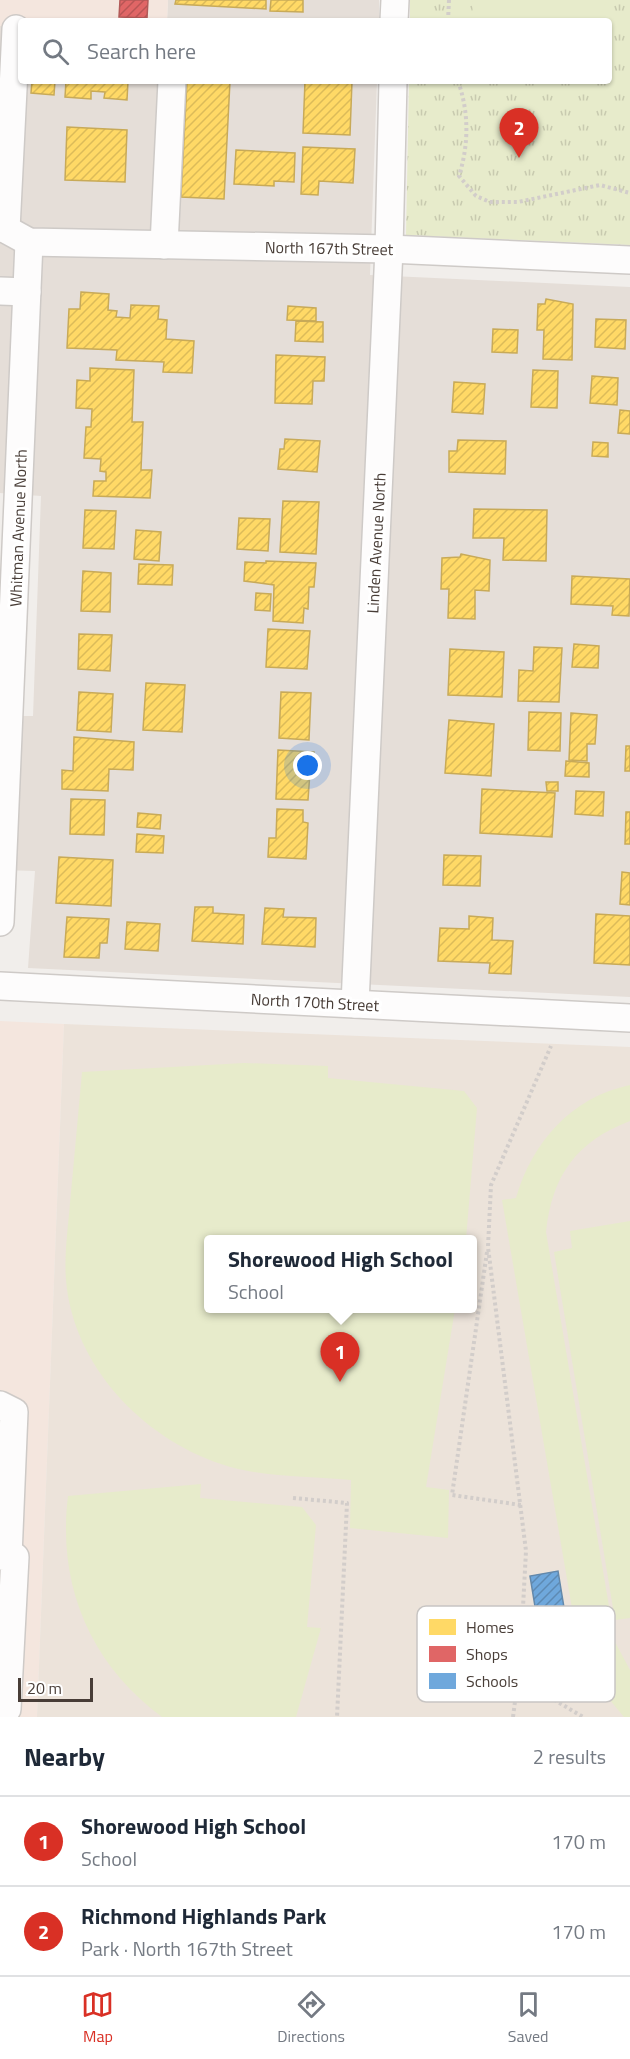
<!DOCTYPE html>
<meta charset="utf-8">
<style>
body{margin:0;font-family:"Titillium Web",sans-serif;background:#f2f2f3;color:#1f2937}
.scale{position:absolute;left:18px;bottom:15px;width:75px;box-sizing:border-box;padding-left:6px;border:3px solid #483d37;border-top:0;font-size:16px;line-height:21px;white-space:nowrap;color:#483d37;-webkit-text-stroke:4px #fff;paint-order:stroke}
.you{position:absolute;left:308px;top:766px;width:21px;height:21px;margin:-15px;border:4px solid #fff;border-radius:50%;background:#1a73e8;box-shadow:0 0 0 9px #1a73e833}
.badge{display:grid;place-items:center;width:39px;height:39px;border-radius:50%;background:#d93025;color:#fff;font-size:20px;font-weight:700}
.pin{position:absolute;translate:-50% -50px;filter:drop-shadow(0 2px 3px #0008)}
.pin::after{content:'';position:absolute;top:32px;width:21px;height:18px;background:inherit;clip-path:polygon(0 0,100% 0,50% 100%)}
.popup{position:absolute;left:204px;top:1235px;width:273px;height:78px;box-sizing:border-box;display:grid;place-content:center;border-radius:6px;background:#fff;filter:drop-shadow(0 2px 4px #0005);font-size:20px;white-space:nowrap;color:#747a83}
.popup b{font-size:22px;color:#1f2937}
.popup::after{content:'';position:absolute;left:50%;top:100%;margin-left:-12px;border:12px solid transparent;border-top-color:#fff}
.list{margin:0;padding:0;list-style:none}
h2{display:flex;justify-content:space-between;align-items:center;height:78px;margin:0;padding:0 24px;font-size:26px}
h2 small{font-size:20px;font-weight:400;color:#747a83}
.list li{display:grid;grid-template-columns:39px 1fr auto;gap:18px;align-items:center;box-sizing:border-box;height:90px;padding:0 24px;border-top:2px solid #e0e1e3}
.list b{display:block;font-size:22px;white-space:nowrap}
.list p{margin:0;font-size:20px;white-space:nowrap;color:#747a83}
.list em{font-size:20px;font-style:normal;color:#747a83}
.icon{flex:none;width:33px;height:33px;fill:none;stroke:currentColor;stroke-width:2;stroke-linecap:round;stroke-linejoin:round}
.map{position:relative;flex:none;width:630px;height:1717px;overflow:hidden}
.search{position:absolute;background:#fff;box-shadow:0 2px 4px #0004;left:18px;right:18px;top:18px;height:66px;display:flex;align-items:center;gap:15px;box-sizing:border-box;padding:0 21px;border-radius:6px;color:#747a83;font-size:22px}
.sheet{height:258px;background:#fff}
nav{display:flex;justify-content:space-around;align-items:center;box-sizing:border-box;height:84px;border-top:2px solid #e0e1e3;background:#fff;font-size:16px;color:#747a83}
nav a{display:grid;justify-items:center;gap:3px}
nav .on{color:#d93025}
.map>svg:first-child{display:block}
.residential{fill:#e5ded8}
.commercial{fill:#f4e6de}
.education{fill:#ece3da;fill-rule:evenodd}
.grass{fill:url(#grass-tufts)}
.pitch{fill:#e7ebcb}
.homes{fill:url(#homes-hatch);stroke:#c8aa58;stroke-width:1.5}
.shops{fill:url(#shops-hatch);stroke:#b25a58;stroke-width:1.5}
.schools{fill:url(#schools-hatch);stroke:#6388aa;stroke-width:1.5}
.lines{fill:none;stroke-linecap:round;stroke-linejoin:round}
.minor-casing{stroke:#cecac7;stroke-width:30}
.path{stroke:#d2cdca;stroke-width:4;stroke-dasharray:3 3;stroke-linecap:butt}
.minor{stroke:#fdfcfc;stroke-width:27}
.labels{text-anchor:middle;stroke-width:6;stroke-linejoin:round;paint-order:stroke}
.street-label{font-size:16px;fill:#483d37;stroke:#fff}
.key{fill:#fff;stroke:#c8c5c3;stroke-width:1.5}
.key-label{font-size:16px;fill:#483d37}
</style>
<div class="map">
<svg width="630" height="1717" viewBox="0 0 630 1717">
<defs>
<pattern id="grass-tufts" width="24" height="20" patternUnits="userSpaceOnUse" patternTransform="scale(1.5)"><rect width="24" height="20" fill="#e7ebcb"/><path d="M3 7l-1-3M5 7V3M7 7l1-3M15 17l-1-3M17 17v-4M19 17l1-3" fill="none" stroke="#c8caaf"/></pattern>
<pattern id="homes-hatch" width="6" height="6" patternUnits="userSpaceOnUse" patternTransform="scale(1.5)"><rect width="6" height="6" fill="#ffd966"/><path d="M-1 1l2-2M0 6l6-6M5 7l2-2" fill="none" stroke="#dcbb59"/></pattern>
<pattern id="shops-hatch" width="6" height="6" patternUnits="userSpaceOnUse" patternTransform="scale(1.5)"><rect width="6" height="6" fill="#e06666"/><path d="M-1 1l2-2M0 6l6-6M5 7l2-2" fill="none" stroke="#b85555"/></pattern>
<pattern id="schools-hatch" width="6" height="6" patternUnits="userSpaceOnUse" patternTransform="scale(1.5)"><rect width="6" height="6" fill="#6fa8dc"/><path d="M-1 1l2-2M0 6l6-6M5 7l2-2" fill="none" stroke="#5d8ab3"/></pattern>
</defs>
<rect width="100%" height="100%" fill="#f1eeeb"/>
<g class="residential">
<polygon points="168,0 379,0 379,21 167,21"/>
<polygon points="0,26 21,26 21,81 377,81 370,275 630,287 630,997 28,968 35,871 0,870 0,716 33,716 41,496 0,493"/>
</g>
<g class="commercial">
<polygon points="0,0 168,0 167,21 21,21 21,26 0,26"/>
<polygon points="0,1021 64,1024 37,1717 0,1717"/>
</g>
<path class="education" d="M64 1024 630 1047V1717H37ZM208 1240H472V1308H208Z"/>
<polygon class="grass" points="410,0 630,0 630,245 406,235 409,81 609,81 609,21 410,21"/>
<g class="pitch">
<polygon points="473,0 607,0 598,21 472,21"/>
<path d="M244 1063 328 1066V1078L464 1091 477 1108 466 1239 208 1240V1308L455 1309 426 1487 449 1490 448 1538 350 1528 351 1480C309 1476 262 1478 221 1464 143 1438 73 1366 66 1280 64 1255 68 1228 70 1203 74 1160 78 1116 82 1072Z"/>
<path d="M630 1085V1121C577 1141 552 1175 546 1232L615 1642 630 1670V1717H624L595 1682 585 1684 502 1200 516 1198C532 1142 572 1097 630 1085Z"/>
<polygon points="630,1221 630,1618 615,1620 554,1252 572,1248 570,1231"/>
<path d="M201 1484 200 1498 302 1507 316 1525 307 1627 321 1628 296 1717H162C90 1664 57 1585 68 1496Z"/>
</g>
<g class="homes">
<polygon points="176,0 266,0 266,9 175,4"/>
<polygon points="271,0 303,0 303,12 270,11"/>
<polygon points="190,19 233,21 190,21"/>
<polygon points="32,81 55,81 54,95 31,93"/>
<polygon points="66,81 128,81 127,100 104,98 105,92 91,91 91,99 65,97"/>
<polygon points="187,81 230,81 224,199 181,197"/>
<polygon points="305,81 352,81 350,135 303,133"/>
<polygon points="67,127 127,130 125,182 65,180"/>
<polygon points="303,147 355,149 353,183 319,181 318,195 301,194"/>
<polygon points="236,150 295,153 294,182 274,181 274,186 234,184"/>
<polygon points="81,292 109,294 108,310 117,311 116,317 130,318 131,305 159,306 158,319 167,320 166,339 194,341 192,373 163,372 164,362 116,360 117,350 67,348 69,309 80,309"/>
<polygon points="546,299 573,304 572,360 543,359 544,330 537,330 538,304 545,304"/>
<polygon points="288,306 316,308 316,321 287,320"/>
<polygon points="596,319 626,320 625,349 595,347"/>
<polygon points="296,321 323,322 323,342 295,341"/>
<polygon points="493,329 518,330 517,353 492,352"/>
<polygon points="276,355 325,357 324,381 313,381 312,404 275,403"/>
<polygon points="90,368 134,370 132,422 143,422 141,470 152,470 150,498 93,496 94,481 106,481 106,472 100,471 101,459 84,458 86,427 91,427 92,409 76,408 77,380 90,381"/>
<polygon points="533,370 558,371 557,408 531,407"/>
<polygon points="592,376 618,378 617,405 590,403"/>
<polygon points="454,382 485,384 483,414 452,412"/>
<polygon points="620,410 630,411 630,434 618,433"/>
<polygon points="285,439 320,441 317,472 278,469 280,449 284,449"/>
<polygon points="458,440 506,441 505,474 449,472 449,451 457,451"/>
<polygon points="593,442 608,443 608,457 592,456"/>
<polygon points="283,501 319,502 316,554 280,552"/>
<polygon points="474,509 547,510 546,561 503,560 504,538 473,538"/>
<polygon points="85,510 116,511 114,549 83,548"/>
<polygon points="239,518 270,519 268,551 237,549"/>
<polygon points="136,530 161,532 159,561 134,559"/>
<polygon points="461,554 490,560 489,591 475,590 475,619 448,618 449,589 441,589 442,558 460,557"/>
<polygon points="266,561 316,563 314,587 309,587 308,609 304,608 303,623 273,621 274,585 244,581 245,562 266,563"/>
<polygon points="139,564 173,565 172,585 138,584"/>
<polygon points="83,571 111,573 110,612 81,611"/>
<polygon points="572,576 630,579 629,616 612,615 613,606 571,604"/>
<polygon points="256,593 271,594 270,611 255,610"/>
<polygon points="268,629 310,631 307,669 266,667"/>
<polygon points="79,634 112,635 110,671 78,669"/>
<polygon points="574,644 599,646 598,668 572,667"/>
<polygon points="534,647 562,648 559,702 518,701 519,670 533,671"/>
<polygon points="450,649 504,652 502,697 448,695"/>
<polygon points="146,683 185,685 182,732 143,730"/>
<polygon points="79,692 113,694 111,732 77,730"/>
<polygon points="281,692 311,693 309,740 279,738"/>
<polygon points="529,712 561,713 560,751 528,750"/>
<polygon points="571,713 597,715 595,744 587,744 587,761 569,760"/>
<polygon points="449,720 494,724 491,776 445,773"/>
<polygon points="74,737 134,742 133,770 109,769 108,791 62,789 62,770 73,771"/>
<polygon points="626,746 630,746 630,771 625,771"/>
<polygon points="278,750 314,752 313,772 310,772 308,800 276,799"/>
<polygon points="566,761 589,763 589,777 565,776"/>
<polygon points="546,782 558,782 558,791 547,791"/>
<polygon points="482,789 555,793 552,837 480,833"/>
<polygon points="576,791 604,792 603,816 575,814"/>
<polygon points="71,799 105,800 104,835 70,834"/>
<polygon points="277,809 303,810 303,822 308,823 306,859 268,857 269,838 276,838"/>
<polygon points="626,812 630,812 630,844 625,844"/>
<polygon points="138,813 161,815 160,829 137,827"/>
<polygon points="137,834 164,836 163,853 136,852"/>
<polygon points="444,855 481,856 480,886 443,885"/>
<polygon points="59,857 113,860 111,906 56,903"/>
<polygon points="622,872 630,873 630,905 620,904"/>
<polygon points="195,907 213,907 213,913 244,915 243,944 192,941"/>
<polygon points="265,908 284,909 283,917 316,918 315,947 262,944"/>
<polygon points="596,914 630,916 630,965 594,963"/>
<polygon points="469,916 493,918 492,940 513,941 511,974 489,973 490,963 438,961 440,928 469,929"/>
<polygon points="67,917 109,919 107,943 100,943 99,958 64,957"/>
<polygon points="127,922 160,924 158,951 125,949"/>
</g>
<polygon class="shops" points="120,0 148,0 147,18 119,17"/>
<polygon class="schools" points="558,1571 569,1638 541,1643 530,1576"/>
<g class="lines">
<g class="minor-casing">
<g id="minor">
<polyline points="394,21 395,0"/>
<polyline points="0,226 29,242 389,249 630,260"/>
<polyline points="6,229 16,29"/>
<polyline points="164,245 172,81"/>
<polyline points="0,291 27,292"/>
<polyline points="0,922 29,242"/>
<polyline points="0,986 630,1018"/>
<polyline points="355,1004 389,249 393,81"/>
<polyline points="0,1405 14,1412 8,1556"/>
<polyline points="0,1556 15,1557 7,1709 0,1709"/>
</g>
</g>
<g class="path">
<polyline points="448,21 449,0"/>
<path d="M458 81C469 112 469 144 459 176L476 196 490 202H518L600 185 630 193"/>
<polyline points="487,1252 452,1495 521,1505"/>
<polyline points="293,1498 347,1503 337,1717"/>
<polyline points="518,1678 583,1717"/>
<polyline points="513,1717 520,1663 526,1551 488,1247 491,1185 551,1046"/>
</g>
<use href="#minor" class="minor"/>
</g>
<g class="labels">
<g class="street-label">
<text transform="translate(329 248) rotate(1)" y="6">North 167th Street</text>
<text transform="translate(18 528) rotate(-88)" y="6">Whitman Avenue North</text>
<text transform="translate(376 543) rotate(-87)" y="6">Linden Avenue North</text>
<text transform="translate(315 1002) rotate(3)" y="6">North 170th Street</text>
</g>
</g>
<rect x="417" y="1606" width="198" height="96" rx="9" class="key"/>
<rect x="429" y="1619" width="27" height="16" fill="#ffd966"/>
<rect x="429" y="1646" width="27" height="16" fill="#e06666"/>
<rect x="429" y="1673" width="27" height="16" fill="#6fa8dc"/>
<g class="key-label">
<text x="466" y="1633">Homes</text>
<text x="466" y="1660">Shops</text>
<text x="466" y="1687">Schools</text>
</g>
</svg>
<div class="scale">20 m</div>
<div class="you"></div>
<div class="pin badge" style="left:340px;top:1382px">1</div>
<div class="popup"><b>Shorewood High School</b>School</div>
<div class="pin badge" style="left:519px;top:158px">2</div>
<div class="search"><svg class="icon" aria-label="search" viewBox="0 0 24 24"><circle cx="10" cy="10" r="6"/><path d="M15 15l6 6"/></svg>Search here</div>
</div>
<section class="sheet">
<h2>Nearby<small>2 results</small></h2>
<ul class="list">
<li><span class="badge">1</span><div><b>Shorewood High School</b><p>School</p></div><em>170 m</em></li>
<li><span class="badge">2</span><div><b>Richmond Highlands Park</b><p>Park · North 167th Street</p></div><em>170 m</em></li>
</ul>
</section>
<nav>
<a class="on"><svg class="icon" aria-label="map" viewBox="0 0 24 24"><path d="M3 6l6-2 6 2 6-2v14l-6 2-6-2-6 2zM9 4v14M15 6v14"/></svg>Map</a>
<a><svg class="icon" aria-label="directions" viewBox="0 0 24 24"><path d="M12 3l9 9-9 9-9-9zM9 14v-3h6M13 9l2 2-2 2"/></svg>Directions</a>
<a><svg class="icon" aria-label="saved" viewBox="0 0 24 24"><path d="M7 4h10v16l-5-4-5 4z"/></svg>Saved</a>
</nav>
